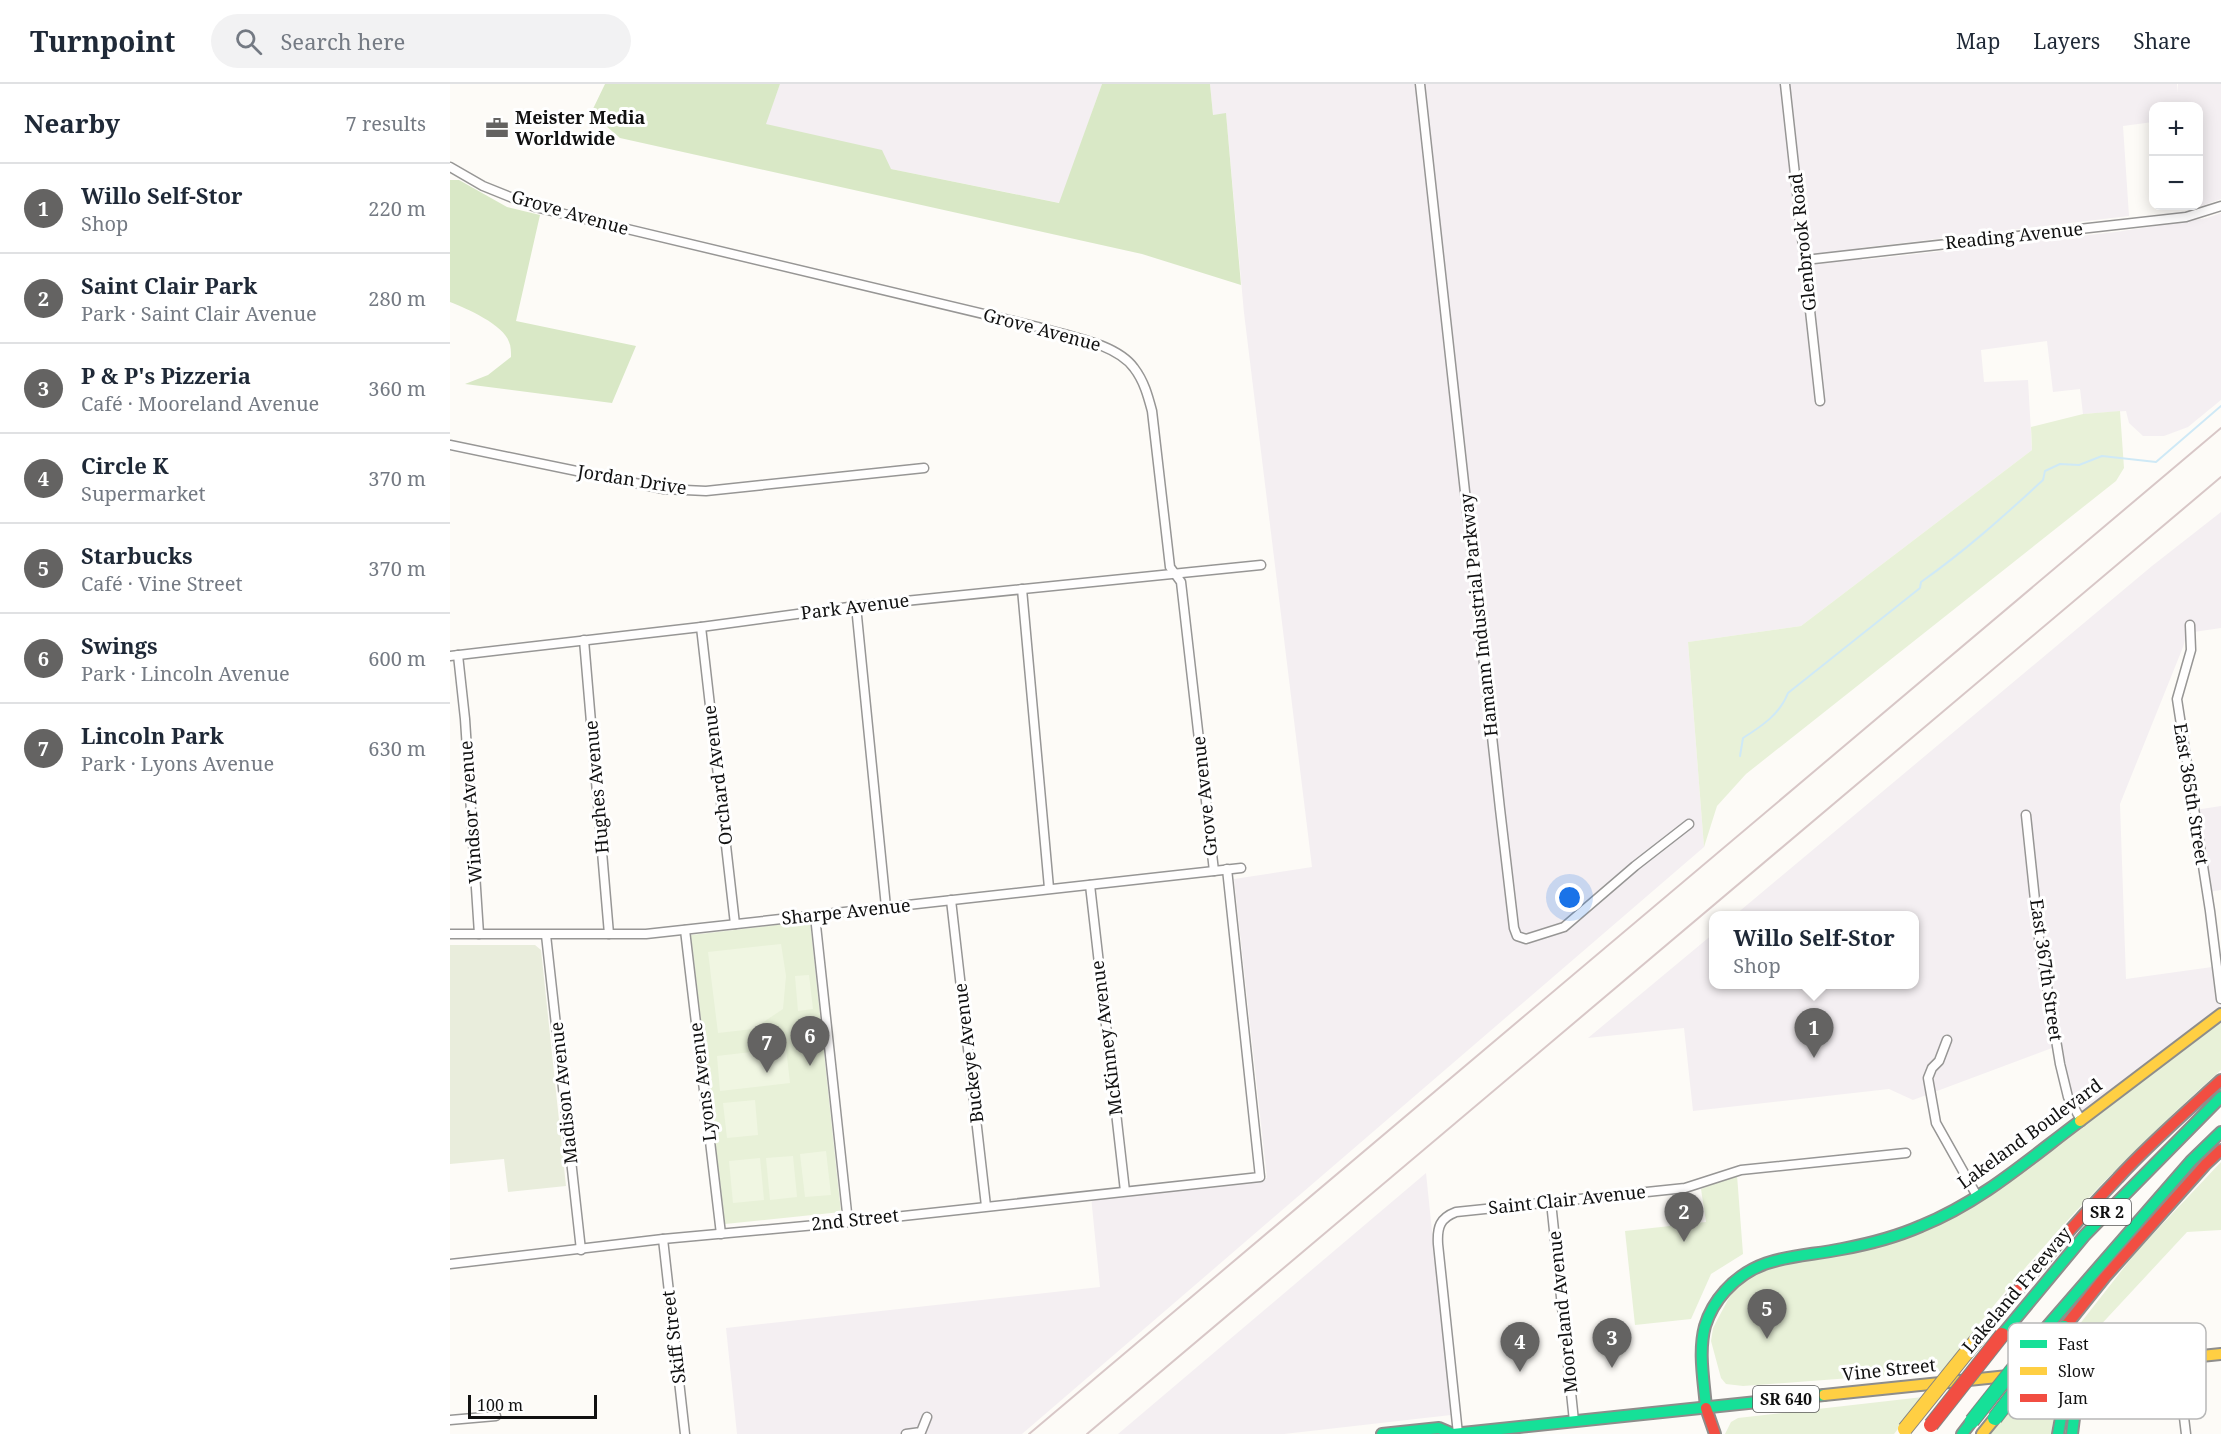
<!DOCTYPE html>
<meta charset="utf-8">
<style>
body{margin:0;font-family:"Noto Serif",serif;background:#f2f2f3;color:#1f2937}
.controls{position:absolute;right:18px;top:18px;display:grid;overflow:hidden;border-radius:12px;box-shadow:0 3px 15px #0003}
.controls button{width:54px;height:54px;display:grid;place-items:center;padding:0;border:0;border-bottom:2px solid #e0e1e3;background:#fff;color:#1f2937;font:30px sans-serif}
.scale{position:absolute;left:18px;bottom:15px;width:129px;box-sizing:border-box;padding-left:6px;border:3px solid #111;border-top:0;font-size:16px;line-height:21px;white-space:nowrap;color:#111;-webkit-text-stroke:4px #fff;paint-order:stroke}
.you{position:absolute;left:1120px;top:814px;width:21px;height:21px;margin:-15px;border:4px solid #fff;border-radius:50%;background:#1a73e8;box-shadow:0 0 0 9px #1a73e833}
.badge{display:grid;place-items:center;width:39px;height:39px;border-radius:50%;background:#646362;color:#fff;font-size:20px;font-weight:700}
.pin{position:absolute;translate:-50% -50px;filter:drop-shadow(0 2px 3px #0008)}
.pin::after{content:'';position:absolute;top:32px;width:21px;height:18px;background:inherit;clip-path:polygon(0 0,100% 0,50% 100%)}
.popup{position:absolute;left:1259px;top:827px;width:210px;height:78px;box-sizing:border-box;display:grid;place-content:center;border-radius:12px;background:#fff;filter:drop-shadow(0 2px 4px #0005);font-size:20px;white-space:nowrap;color:#747a83}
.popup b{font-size:22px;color:#1f2937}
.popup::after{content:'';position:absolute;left:50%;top:100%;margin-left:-12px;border:12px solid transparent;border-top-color:#fff}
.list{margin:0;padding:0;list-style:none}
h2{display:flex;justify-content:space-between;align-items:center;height:78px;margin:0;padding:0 24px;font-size:26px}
h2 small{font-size:20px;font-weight:400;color:#747a83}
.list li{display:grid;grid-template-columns:39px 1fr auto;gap:18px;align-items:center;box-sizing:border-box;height:90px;padding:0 24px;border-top:2px solid #e0e1e3}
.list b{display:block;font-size:22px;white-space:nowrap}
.list p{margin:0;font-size:20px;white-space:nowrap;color:#747a83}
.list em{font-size:20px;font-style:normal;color:#747a83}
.icon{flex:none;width:33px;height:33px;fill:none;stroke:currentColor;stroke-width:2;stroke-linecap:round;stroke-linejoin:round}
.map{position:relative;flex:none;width:1771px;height:1350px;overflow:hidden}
header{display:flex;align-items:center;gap:36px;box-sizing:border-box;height:84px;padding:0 30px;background:#fff;border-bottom:2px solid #e0e1e3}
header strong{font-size:28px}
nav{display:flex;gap:33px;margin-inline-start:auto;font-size:21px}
.search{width:420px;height:54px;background:#f2f2f3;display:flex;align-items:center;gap:15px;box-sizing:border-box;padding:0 21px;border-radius:33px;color:#747a83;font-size:22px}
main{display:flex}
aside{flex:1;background:#fff}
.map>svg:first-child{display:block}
.industrial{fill:#f4eff2}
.green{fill:#e8f1d8}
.forest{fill:#d9e8c6}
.cemetery{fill:#e9eddc}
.pitch{fill:#f0f6e2}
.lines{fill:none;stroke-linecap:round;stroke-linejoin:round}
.stream{stroke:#cfe9f6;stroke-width:2}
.street-casing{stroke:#979695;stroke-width:11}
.fast-casing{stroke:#8e8d8b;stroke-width:14}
.slow-casing{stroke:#8e8d8b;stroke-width:14}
.jam-casing{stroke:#8e8d8b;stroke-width:14}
.street{stroke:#fffefe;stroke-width:8}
.fast{stroke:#16e098;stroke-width:10}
.slow{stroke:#ffcf43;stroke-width:10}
.jam{stroke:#f24e42;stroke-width:10}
.rail{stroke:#d8c7c7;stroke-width:2}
.fast-bridge-casing{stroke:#858482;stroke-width:16;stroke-linecap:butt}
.slow-bridge-casing{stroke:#858482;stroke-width:16;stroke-linecap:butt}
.jam-bridge-casing{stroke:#858482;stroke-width:16;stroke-linecap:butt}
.fast-bridge{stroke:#16e098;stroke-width:14}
.slow-bridge{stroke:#ffcf43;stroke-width:14}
.jam-bridge{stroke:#f24e42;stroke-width:14}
.labels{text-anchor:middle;stroke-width:6;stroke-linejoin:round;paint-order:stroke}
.shield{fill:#fff;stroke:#585858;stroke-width:1.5}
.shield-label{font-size:16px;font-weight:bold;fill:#111}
.poi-label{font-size:18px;font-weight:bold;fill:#111;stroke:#fff;text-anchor:start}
.street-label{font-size:18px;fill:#111;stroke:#fff}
.key{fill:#fff;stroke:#b8b8b8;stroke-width:1.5}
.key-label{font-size:16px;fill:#111}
</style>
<header>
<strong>Turnpoint</strong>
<div class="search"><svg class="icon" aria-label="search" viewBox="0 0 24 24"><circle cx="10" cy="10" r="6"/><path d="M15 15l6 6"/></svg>Search here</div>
<nav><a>Map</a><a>Layers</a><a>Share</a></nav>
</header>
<main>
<aside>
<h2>Nearby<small>7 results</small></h2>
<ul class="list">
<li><span class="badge">1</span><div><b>Willo Self-Stor</b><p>Shop</p></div><em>220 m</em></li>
<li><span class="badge">2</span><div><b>Saint Clair Park</b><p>Park · Saint Clair Avenue</p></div><em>280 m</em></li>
<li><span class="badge">3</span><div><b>P &amp; P's Pizzeria</b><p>Café · Mooreland Avenue</p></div><em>360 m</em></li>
<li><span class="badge">4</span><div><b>Circle K</b><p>Supermarket</p></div><em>370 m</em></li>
<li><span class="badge">5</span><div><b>Starbucks</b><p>Café · Vine Street</p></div><em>370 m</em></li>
<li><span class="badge">6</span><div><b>Swings</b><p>Park · Lincoln Avenue</p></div><em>600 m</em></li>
<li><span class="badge">7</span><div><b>Lincoln Park</b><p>Park · Lyons Avenue</p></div><em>630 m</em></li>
</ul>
</aside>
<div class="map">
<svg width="1771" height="1350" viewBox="0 0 1771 1350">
<rect width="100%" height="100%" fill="#fdfbf7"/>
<g class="industrial">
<polygon points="330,0 652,0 610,119 441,85 315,40"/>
<polygon points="760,0 1727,0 1728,9 1728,0 1771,0 1771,115 1738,127 1738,122 1748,122 1748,22 1704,22 1703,38 1673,42 1679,132 1410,164 1412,176 1666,148 1757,134 1771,129 1771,316 1738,343 1714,352 1693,352 1679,339 1676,327 1633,330 1630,305 1603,308 1597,257 1531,266 1534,298 1578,296 1582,366 1351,542 1238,558 1254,763 572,1350 287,1350 276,1244 650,1203 641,1112 817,1094 784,795 862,783 794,229 776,30 763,31"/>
<polygon points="1771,428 1771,544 1737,549 1733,563 1670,720 1676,895 1762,883 1765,912 1771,922 1771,927 1632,1031 1621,1010 1601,905 1592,905 1602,964 1463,1016 1439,1005 1243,1027 1234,944 1138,954 1263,850 1264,900 1464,900 1464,832 1285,831 1702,482"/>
<polygon points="1771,722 1771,806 1758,808 1745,726"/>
<polygon points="976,1089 1001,1331 834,1350 668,1350"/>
</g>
<g class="green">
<polygon points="1670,327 1674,384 1666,397 1296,690 1267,722 1254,763 1238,558 1351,542 1582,366 1581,343 1633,330"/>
<polygon points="360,837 391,1128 275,1140 241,851"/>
<path d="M1771 938V986C1669 1077 1574 1177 1493 1287L1293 1302 1276 1300 1271 1294 1261 1257 1263 1244 1282 1208 1298 1192 1321 1181 1373 1175 1432 1161 1473 1147 1541 1111Z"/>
<polygon points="1771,1078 1771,1146 1737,1148 1645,1247 1645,1267 1607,1269 1687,1167"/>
<polygon points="1287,1091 1293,1170 1261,1190 1241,1235 1185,1241 1175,1147 1256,1138 1251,1105"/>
<polygon points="1578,1300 1587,1301 1604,1308 1607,1315 1601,1350 1539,1350"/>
<polygon points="1473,1313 1444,1350 1275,1350 1281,1338 1288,1334"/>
</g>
<g class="forest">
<polygon points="155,0 330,0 316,40 432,66 441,85 609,119 652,0 760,0 763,31 776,29 791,201 692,170 170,54 141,29"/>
<path d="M0 96H9L57 123 90 131 66 237 186 262 162 319 15 300 38 291 61 273C61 268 61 262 59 258 54 241 16 224 0 218Z"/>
</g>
<polygon class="cemetery" points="0,861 85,861 91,866 116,1102 58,1108 54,1075 0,1080"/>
<g class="pitch">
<polygon points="331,860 336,892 333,925 303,945 268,949 258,868"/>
<polygon points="359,891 363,925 348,927 345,892"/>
<polygon points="336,964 340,999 270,1007 267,972"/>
<polygon points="305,1016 308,1051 277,1054 273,1019"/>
<polygon points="376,1067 381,1111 355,1113 350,1070"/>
<polygon points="343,1072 347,1113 320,1116 316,1074"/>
<polygon points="310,1074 314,1116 283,1119 279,1077"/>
</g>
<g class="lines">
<path class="stream" d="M1290 672 1293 654C1312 642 1330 630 1338 609L1470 504 1471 498C1515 467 1554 432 1593 396L1595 387 1610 380 1629 381 1652 372 1706 378 1771 322"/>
<g class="street-casing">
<g id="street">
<polyline points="970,0 1050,725 1064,844 1067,852 1076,855 1114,843 1185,782 1239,740"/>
<polyline points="1335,0 1370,317"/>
<path d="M0 83 33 102 85 123 588 243C617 252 666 259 684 284 694 297 698 312 702 327L720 483 731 498 764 787"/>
<polyline points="1355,176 1736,133 1771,122"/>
<polyline points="0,361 214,405 256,407 474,384"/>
<polyline points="572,505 599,804"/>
<polyline points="406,522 436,823"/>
<polyline points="1740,541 1741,566 1727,615 1760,827 1771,915"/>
<polyline points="251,543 285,840"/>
<polyline points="134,556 159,850"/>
<polyline points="8,571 15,635 29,850"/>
<polyline points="0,572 251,543 406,522 811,481"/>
<polyline points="1576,731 1589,854 1610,980 1618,1013 1631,1036"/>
<polyline points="640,801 675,1107"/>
<polyline points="501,816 536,1122"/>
<polyline points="365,832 398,1138"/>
<polyline points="235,846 271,1150"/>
<polyline points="0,850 196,850 791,784"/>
<polyline points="96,851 131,1166"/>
<polyline points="1497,956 1489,977 1482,984 1478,994 1486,1039 1527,1112"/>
<polyline points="1101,1118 1124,1337"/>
<polyline points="213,1155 235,1350"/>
<polyline points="0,1180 213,1155 398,1138 810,1093 777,785"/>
<polyline points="1727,1275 1736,1350"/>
<polyline points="0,1336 46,1332"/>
<polyline points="456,1350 471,1348 477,1333"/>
<path d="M1008 1350 988 1160C987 1143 990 1134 1006 1128L1235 1104 1291 1086 1456 1069"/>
</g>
</g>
<g class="fast-casing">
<g id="fast">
<polyline points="1594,1246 1741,1077 1771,1048"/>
<polyline points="1552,1251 1635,1151 1771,1013"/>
<polyline points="1620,1287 1626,1318 1622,1350"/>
<path d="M1256 1324C1254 1297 1248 1268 1255 1242 1259 1229 1266 1217 1275 1207 1308 1170 1348 1174 1392 1165 1419 1160 1446 1153 1471 1142 1531 1118 1579 1075 1630 1037"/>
<polyline points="932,1350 989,1344 1003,1350 1374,1311"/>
<polyline points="1512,1350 1522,1337"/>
<polyline points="1608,1350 1619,1290"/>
</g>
</g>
<g class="slow-casing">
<g id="slow">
<polyline points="1630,1037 1771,930"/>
<polyline points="1374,1311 1771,1270"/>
<polyline points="1532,1350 1545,1334"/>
</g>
</g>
<g class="jam-casing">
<g id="jam">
<polyline points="1614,1244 1655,1193 1755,1081 1771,1066"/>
<path d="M1529 1253C1574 1199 1619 1145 1668 1094 1700 1059 1736 1028 1771 996"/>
<polyline points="1256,1324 1265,1350"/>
</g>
</g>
<use href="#street" class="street"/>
<use href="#fast" class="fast"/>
<use href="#slow" class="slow"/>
<use href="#jam" class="jam"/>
<g class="rail">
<polyline points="579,1350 1771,344"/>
<polyline points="637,1350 1771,393"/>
</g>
<g class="fast-bridge-casing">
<g id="fast-bridge">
<polyline points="1545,1334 1614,1244"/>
<polyline points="1522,1337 1594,1246"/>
</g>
</g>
<g class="slow-bridge-casing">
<polyline id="slow-bridge" points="1455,1345 1529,1253"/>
</g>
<g class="jam-bridge-casing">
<polyline id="jam-bridge" points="1481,1341 1552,1251"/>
</g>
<use href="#fast-bridge" class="fast-bridge"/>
<use href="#slow-bridge" class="slow-bridge"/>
<use href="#jam-bridge" class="jam-bridge"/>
</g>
<defs>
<g id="office-bare" transform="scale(1.8)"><path d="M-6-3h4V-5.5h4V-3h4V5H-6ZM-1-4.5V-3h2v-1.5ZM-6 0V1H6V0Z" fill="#646362" stroke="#fff" stroke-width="2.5" paint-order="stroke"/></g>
</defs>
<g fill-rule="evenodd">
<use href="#office-bare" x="47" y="44"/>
</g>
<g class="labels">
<g class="shield">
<rect x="1633" y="1115" width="48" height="26" rx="4.5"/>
<rect x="1303" y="1302" width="66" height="26" rx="4.5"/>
</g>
<g class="shield-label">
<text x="1657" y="1134">SR 2</text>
<text x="1336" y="1321">SR 640</text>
</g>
<g class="poi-label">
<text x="65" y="40">Meister Media<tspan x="65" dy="21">Worldwide</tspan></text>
</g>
<g class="street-label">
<text transform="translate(120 129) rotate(16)" y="6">Grove Avenue</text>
<text transform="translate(1564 152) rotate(-6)" y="6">Reading Avenue</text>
<text transform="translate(1353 158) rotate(-96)" y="6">Glenbrook Road</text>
<text transform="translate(592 246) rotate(15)" y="6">Grove Avenue</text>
<text transform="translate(182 396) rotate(9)" y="6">Jordan Drive</text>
<text transform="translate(405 523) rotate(-7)" y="6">Park Avenue</text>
<text transform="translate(1029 531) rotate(-96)" y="6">Hamann Industrial Parkway</text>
<text transform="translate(268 691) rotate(-97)" y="6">Orchard Avenue</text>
<text transform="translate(147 703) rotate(-95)" y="6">Hughes Avenue</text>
<text transform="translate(1741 710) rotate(81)" y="6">East 365th Street</text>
<text transform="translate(755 712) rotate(-96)" y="6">Grove Avenue</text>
<text transform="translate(21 728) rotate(-94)" y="6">Windsor Avenue</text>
<text transform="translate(396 828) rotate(-6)" y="6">Sharpe Avenue</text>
<text transform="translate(1596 886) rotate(82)" y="6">East 367th Street</text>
<text transform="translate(657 954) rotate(-97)" y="6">McKinney Avenue</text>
<text transform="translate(519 969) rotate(-97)" y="6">Buckeye Avenue</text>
<text transform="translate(253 998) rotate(-97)" y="6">Lyons Avenue</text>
<text transform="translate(114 1009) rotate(-96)" y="6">Madison Avenue</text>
<text transform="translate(1580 1050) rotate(-36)" y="6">Lakeland Boulevard</text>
<text transform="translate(1117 1116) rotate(-6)" y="6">Saint Clair Avenue</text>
<text transform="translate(405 1136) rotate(-6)" y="6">2nd Street</text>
<text transform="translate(1567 1206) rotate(-50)" y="6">Lakeland Freeway</text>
<text transform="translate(1113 1228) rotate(-96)" y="6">Mooreland Avenue</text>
<text transform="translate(224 1253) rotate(-97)" y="6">Skiff Street</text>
<text transform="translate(1439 1286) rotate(-6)" y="6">Vine Street</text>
</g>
</g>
<rect x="1558" y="1239" width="198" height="96" rx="9" class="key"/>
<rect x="1570" y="1256" width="27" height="8" fill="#16e098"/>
<rect x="1570" y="1283" width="27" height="8" fill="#ffcf43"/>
<rect x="1570" y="1310" width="27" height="8" fill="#f24e42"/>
<g class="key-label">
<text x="1608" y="1266">Fast</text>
<text x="1608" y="1293">Slow</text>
<text x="1608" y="1320">Jam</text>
</g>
</svg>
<div class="controls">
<button>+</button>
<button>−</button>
</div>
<div class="scale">100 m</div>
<div class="you"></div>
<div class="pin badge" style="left:1364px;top:974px">1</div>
<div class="popup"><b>Willo Self-Stor</b>Shop</div>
<div class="pin badge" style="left:1234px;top:1158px">2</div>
<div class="pin badge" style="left:1162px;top:1284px">3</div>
<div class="pin badge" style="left:1070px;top:1288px">4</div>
<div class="pin badge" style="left:1317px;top:1255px">5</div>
<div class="pin badge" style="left:360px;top:982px">6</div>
<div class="pin badge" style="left:317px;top:989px">7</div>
</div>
</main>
